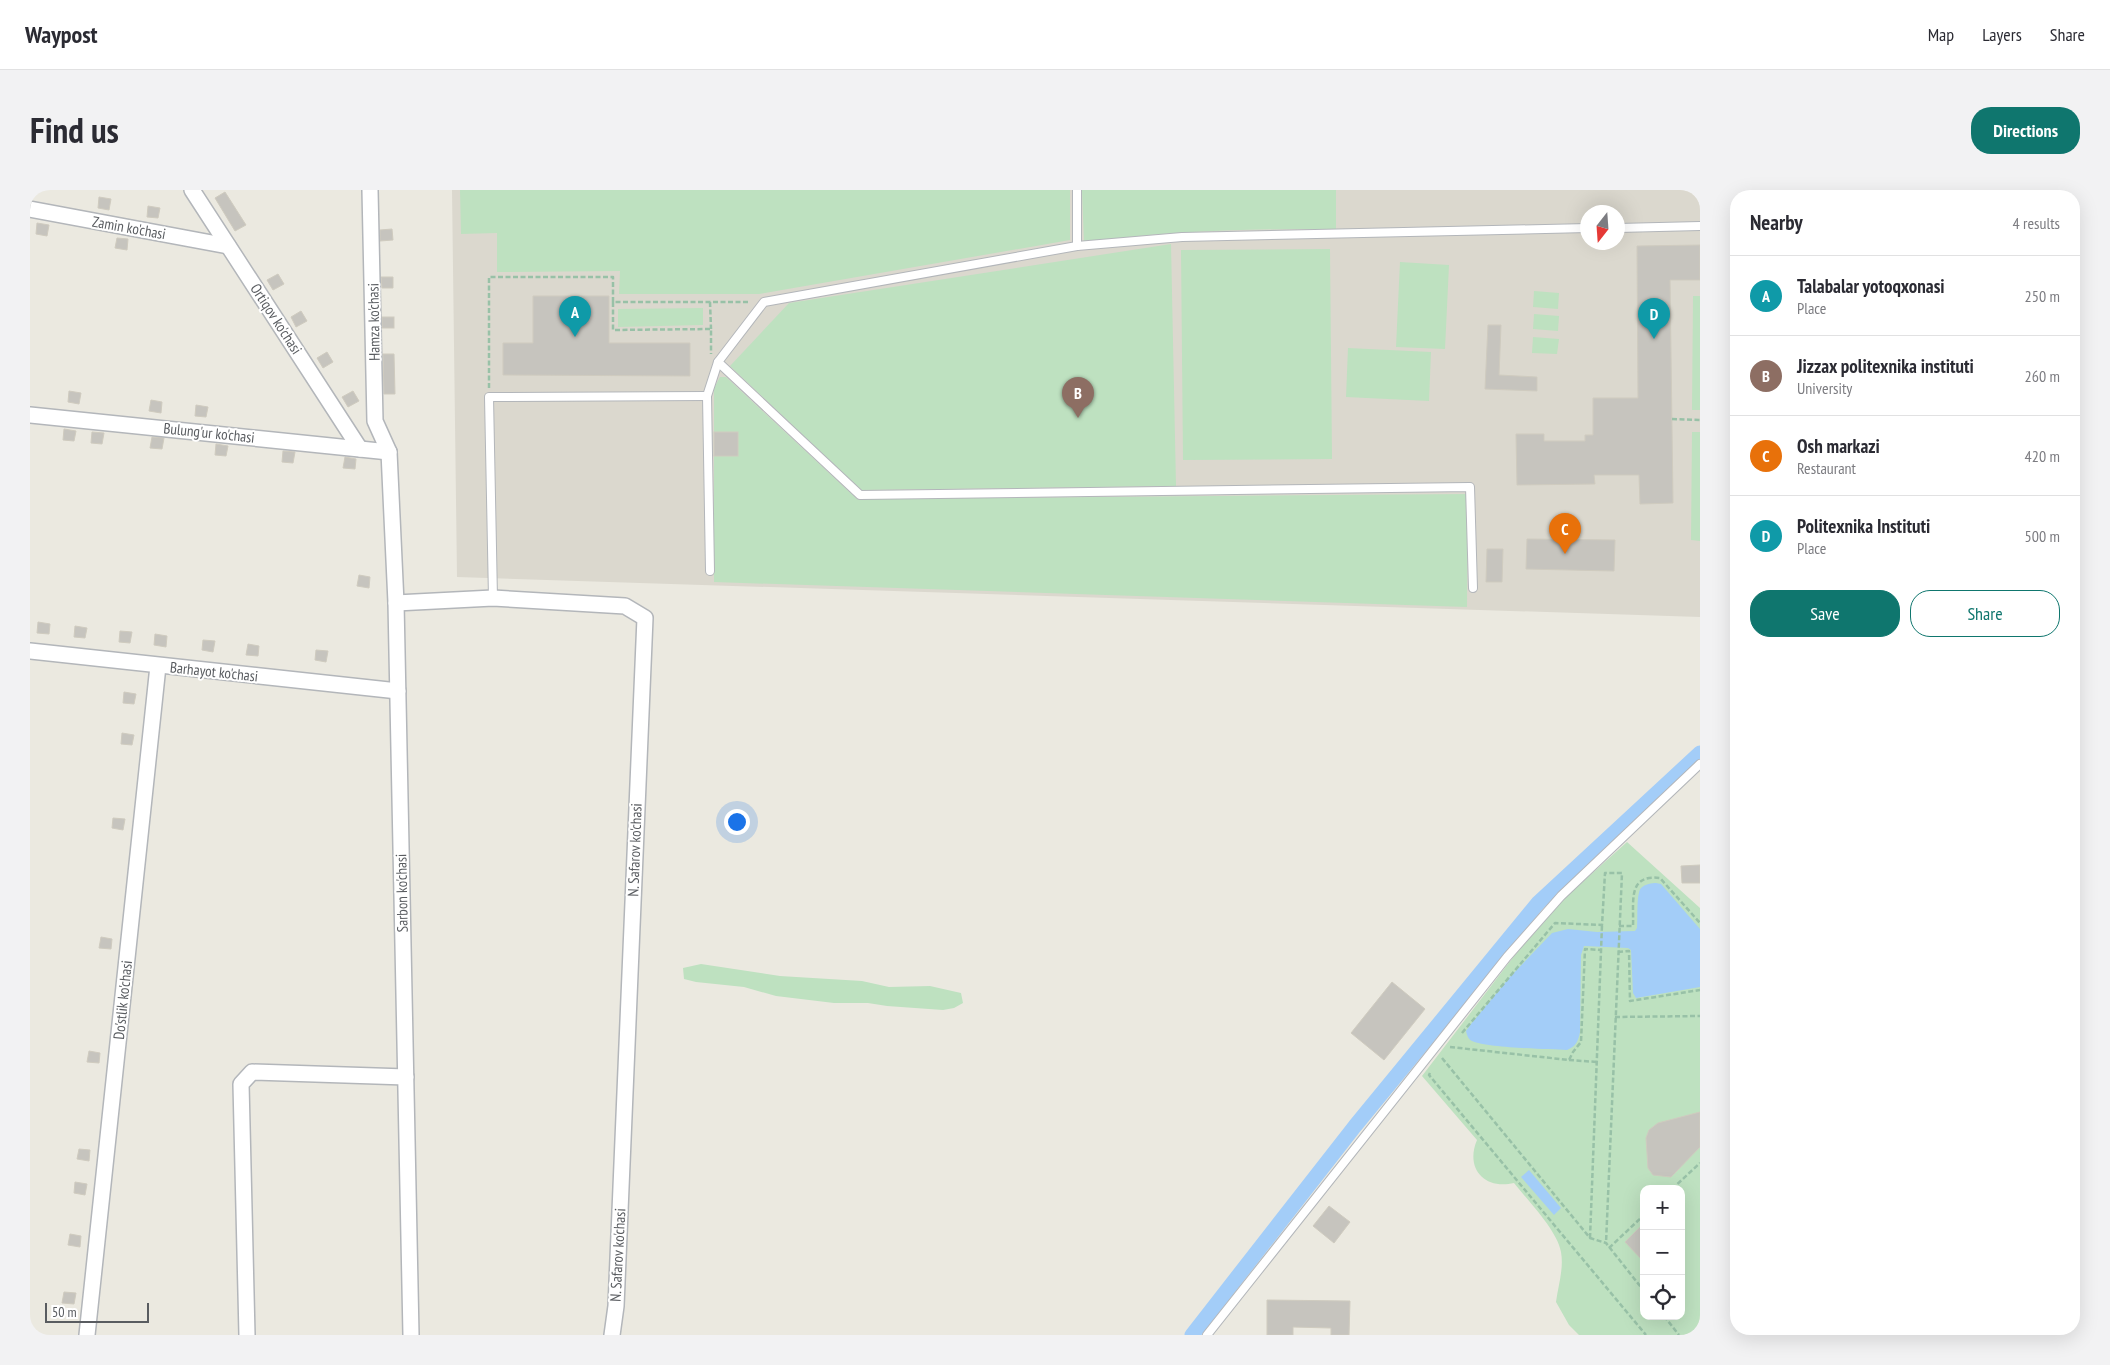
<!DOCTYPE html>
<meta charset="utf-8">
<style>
body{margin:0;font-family:"PT Sans Narrow",sans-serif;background:#f2f2f3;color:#2b2b33}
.controls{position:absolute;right:15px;bottom:15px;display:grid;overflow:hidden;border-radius:10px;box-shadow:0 5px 20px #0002}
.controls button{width:45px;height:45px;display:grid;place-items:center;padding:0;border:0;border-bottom:1px solid #e1e1e2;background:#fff;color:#2b2b33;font:25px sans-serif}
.compass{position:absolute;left:1550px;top:15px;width:45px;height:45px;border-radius:50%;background:#fff;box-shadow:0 5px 20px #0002;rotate:197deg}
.scale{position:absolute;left:15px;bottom:12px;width:104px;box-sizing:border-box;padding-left:5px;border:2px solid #595c60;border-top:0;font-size:14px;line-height:18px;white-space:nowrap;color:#595c60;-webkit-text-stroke:4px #fff;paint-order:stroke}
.you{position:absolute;left:706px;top:631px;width:18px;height:18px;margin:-12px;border:4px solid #fff;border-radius:50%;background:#1a73e8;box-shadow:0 0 0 8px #1a73e833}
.badge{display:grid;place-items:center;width:32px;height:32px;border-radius:50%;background:#0f766e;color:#fff;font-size:16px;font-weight:700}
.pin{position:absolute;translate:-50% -41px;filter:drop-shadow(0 1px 2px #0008)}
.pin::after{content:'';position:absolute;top:26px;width:18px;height:15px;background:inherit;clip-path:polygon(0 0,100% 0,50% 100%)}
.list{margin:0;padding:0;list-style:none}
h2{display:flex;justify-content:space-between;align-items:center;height:65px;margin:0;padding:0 20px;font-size:21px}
h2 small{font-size:16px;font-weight:400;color:#7c7c81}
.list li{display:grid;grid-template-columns:32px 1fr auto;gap:15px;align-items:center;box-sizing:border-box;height:80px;padding:0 20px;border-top:1px solid #e1e1e2}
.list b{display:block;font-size:19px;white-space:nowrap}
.list p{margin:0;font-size:16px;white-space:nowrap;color:#7c7c81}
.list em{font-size:16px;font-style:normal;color:#7c7c81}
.actions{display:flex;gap:10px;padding:15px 20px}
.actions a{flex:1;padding:11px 0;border:1px solid #0f766e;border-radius:20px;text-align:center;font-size:18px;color:#0f766e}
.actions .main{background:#0f766e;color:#fff}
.icon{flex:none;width:28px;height:28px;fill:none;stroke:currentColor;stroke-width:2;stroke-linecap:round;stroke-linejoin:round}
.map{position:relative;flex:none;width:1670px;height:1145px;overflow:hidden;border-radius:20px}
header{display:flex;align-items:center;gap:30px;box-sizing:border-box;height:70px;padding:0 25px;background:#fff;border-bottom:1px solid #e1e1e2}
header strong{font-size:24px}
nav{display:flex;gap:28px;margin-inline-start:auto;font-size:18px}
.intro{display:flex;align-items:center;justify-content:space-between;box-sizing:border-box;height:120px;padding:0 30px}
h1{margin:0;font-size:35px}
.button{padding:12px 22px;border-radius:20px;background:#0f766e;color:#fff;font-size:18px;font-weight:700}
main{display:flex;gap:30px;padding:0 30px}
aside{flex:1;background:#fff;border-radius:20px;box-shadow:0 5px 20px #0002}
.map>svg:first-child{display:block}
.education{fill:#dbd8ce;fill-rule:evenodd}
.green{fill:#bee1c0;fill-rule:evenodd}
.water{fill:#a3cdf8}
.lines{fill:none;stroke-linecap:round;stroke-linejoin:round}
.canal{stroke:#a3cdf8;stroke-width:15}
.building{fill:#c6c4be;stroke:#cfcbbf}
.service-casing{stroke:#b3b6ba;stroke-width:10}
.minor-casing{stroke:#b3b6ba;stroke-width:18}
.path{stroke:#98c1a7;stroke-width:2.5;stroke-dasharray:5 2.5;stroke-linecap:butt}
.service{stroke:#fff;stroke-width:8}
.minor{stroke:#fff;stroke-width:15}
.labels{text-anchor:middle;stroke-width:4;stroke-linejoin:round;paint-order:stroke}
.street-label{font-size:15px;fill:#595c60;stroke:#fff}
</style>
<header>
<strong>Waypost</strong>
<nav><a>Map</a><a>Layers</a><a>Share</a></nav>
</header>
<div class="intro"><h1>Find us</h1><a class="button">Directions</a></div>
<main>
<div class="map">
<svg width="1670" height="1145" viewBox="0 0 1670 1145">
<rect width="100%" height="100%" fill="#ebe9e0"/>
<path class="education" d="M422 0H1670V427L427 387ZM1558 22H1588V52H1558Z"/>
<g class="green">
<polygon points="430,0 1040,0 1040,50 729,104 589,104 590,81 467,82 467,43 431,44"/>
<path d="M1052 0H1306V39C1221 39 1138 40 1054 53Z"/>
<polygon points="1141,54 1146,296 831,300 700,176 759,113"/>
<polygon points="1300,59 1302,269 1153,270 1151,60"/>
<polygon points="1370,72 1419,75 1415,159 1366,157"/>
<polygon points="1504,101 1529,103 1528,119 1503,117"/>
<polygon points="1663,106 1670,106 1670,220 1662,220"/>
<polygon points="673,118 673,135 588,137 588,119"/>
<polygon points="1504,124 1529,126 1528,141 1503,139"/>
<polygon points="1503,147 1529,149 1527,164 1502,163"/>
<polygon points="1318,158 1401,162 1399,211 1316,207"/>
<polygon points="690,187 696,187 827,309 1438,304 1437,417 684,392 684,198"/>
<polygon points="1662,242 1670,242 1670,351 1661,350"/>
<path d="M1597 652 1670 718V1145H1549L1539 1135 1526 1112C1528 1096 1534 1079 1531 1062 1527 1040 1498 1011 1484 993 1454 1000 1435 978 1447 950L1392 886 1494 753 1538 705ZM1614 999H1651V1126H1614Z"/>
<polygon points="671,774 750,786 832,791 859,797 900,796 931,803 933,813 924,818 913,820 857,816 838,813 804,813 746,806 714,797 666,792 654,789 653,778"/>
</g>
<g class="water">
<path d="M1626 693 1631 694 1670 739V797L1606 808 1603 803 1601 760 1598 758 1554 756 1551 765 1550 842C1548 852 1546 856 1537 860 1517 859 1458 858 1442 851 1438 849 1437 845 1436 841L1441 834 1479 788 1522 743 1538 739 1567 742 1605 741 1607 738C1608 729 1606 704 1611 698 1615 694 1622 693 1626 693Z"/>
<polygon points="1499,980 1531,1018 1524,1025 1491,987"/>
</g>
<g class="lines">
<polyline class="canal" points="1162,1145 1325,936 1508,713 1670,563"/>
</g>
<g class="building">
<polygon points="195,2 216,35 205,41 185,8"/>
<polygon points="69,7 81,9 79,20 68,18"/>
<polygon points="118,16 130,18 128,28 117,27"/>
<polygon points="7,33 19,35 17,46 6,44"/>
<polygon points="362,39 363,50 350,51 350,40"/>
<polygon points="87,48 98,49 97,60 85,58"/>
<polygon points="1670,55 1670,90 1640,90 1643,313 1610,314 1609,285 1564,285 1565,294 1487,295 1486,244 1514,244 1514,251 1555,251 1555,245 1563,245 1563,208 1608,208 1607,56"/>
<polygon points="248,84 254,94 243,100 237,90"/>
<polygon points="351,87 363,87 363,98 352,98"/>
<polygon points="503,106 579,106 579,153 660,153 660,186 473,185 473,153 503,153"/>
<polygon points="271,121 277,131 266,137 261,127"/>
<rect x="352" y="127" width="12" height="11"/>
<polygon points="1458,135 1471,135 1469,185 1507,187 1507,201 1455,199"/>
<polygon points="297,162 303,172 293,178 287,168"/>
<polygon points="353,164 364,164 365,204 354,204"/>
<polygon points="39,201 51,203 49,214 38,212"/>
<polygon points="323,201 329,211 318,217 312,207"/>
<polygon points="121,210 132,212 131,223 119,221"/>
<polygon points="166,215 178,217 176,227 165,226"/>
<polygon points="34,239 46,241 44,251 33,250"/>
<polygon points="62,242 74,243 72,254 61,253"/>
<rect x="684" y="242" width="24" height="24"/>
<polygon points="122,247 134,248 132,259 120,258"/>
<polygon points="186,254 198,256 196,266 185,265"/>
<polygon points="253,261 265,262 263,273 252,272"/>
<polygon points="315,267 326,269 325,279 313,278"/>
<polygon points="1497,349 1585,350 1584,381 1496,379"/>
<polygon points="1457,359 1473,359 1472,392 1456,392"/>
<polygon points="329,385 340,387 339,398 327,396"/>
<polygon points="8,432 20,434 19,444 7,443"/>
<polygon points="45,436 57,438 55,448 44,447"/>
<polygon points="90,441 102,442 100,453 89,452"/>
<polygon points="125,444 137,446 136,457 124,455"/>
<polygon points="173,450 185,451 183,462 172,460"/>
<polygon points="218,454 229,456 228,466 216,465"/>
<polygon points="286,460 298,461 296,472 285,470"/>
<polygon points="94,502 106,504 104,514 93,513"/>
<polygon points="92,543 104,545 102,555 91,554"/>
<polygon points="83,628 95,629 93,640 82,638"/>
<polygon points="1670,675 1670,693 1652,693 1651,676"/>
<polygon points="71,747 82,749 81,759 69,758"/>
<polygon points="1362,792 1395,819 1354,870 1321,843"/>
<polygon points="59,861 70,863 69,873 57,872"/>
<polygon points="1670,922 1670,957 1641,987 1623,985 1618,978 1616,948 1619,940 1628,933"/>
<polygon points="49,959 60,960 59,971 47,969"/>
<polygon points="45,992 57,994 55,1005 44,1003"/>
<polygon points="1299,1016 1320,1032 1304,1053 1283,1036"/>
<polygon points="1614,1033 1614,1072 1595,1052"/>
<polygon points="40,1044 51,1046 50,1057 38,1055"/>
<polygon points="34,1102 46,1103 44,1114 32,1113"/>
<polygon points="1237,1110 1320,1111 1319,1145 1301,1145 1301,1138 1263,1137 1263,1145 1237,1145"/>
</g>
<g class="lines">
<g class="service-casing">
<g id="service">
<polyline points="1047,0 1047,56"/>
<polyline points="1588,38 1670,36"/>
<polyline points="680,381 677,206 688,172"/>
<polyline points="1443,398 1440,297 830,305 688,172 734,112 1047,56 1152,47 1558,38"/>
<polyline points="463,408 459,207 677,206"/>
<polyline points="1177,1145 1477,767 1531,706 1670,574"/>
</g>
</g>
<g class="minor-casing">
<g id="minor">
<polyline points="162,0 330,259"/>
<polyline points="340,0 345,231 359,262 366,413 381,1145"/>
<polyline points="0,19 198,56"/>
<polyline points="0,225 359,262"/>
<polyline points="366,413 463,408 595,416 615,428 586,1116 582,1145"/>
<polyline points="0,461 368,501"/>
<polyline points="57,1145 128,476"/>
<polyline points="217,1145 211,894 222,882 376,887"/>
</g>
</g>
<g class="path">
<polyline points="583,112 583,140 681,139 681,164"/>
<polyline points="680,112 681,139"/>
<polyline points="459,198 459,87 583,87 583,112 720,112"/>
<polyline points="1642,229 1670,230"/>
<path d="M1589 736H1603C1604 712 1597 684 1630 688L1670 733"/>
<polyline points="1588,762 1599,761 1600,811 1670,800"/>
<polyline points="1585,827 1670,826"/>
<polyline points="1432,843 1525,733 1572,735 1575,683 1592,683 1576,1053"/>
<polyline points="1420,857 1539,870 1543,862 1551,852 1555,759 1571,760"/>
<polyline points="1412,868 1560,1048 1576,1053 1614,1101"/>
<polyline points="1539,870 1567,872"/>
<polyline points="1400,883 1399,885 1616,1145"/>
<polyline points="1642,999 1670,973"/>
<polyline points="1560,1048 1572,735"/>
<polyline points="1579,1058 1614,1025"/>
<polyline points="1634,1126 1649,1145"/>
</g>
<use href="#service" class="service"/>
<use href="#minor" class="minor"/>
</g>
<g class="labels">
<g class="street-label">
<text transform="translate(99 38) rotate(10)" y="5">Zamin ko'chasi</text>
<text transform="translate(246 129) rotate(57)" y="5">Ortiqov ko'chasi</text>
<text transform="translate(344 132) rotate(-91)" y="5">Hamza ko'chasi</text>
<text transform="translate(179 243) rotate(6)" y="5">Bulung'ur ko'chasi</text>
<text transform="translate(184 482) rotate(6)" y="5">Barhayot ko'chasi</text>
<text transform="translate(605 660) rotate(-88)" y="5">N. Safarov ko'chasi</text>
<text transform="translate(372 703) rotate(-91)" y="5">Sarbon ko'chasi</text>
<text transform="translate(93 810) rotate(-84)" y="5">Do'stlik ko'chasi</text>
<text transform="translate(588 1065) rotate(-87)" y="5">N. Safarov ko'chasi</text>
</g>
</g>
</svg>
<div class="controls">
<button>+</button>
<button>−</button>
<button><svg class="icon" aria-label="locate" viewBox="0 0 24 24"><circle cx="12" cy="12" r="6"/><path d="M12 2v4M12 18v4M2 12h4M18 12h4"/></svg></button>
</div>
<svg class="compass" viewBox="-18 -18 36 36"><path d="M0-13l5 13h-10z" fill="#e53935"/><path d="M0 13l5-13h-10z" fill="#7c7c81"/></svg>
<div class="scale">50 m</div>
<div class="you"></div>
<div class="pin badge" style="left:545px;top:147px;background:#0f9aa8">A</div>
<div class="pin badge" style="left:1048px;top:228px;background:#8d6e63">B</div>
<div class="pin badge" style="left:1535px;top:364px;background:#e8710a">C</div>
<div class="pin badge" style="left:1624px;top:149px;background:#0f9aa8">D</div>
</div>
<aside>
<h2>Nearby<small>4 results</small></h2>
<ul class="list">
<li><span class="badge" style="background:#0f9aa8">A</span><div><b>Talabalar yotoqxonasi</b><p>Place</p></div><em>250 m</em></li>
<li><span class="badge" style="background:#8d6e63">B</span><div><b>Jizzax politexnika instituti</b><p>University</p></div><em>260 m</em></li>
<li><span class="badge" style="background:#e8710a">C</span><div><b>Osh markazi</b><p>Restaurant</p></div><em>420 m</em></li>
<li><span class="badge" style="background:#0f9aa8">D</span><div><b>Politexnika Instituti</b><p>Place</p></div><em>500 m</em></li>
</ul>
<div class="actions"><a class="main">Save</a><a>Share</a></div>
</aside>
</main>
